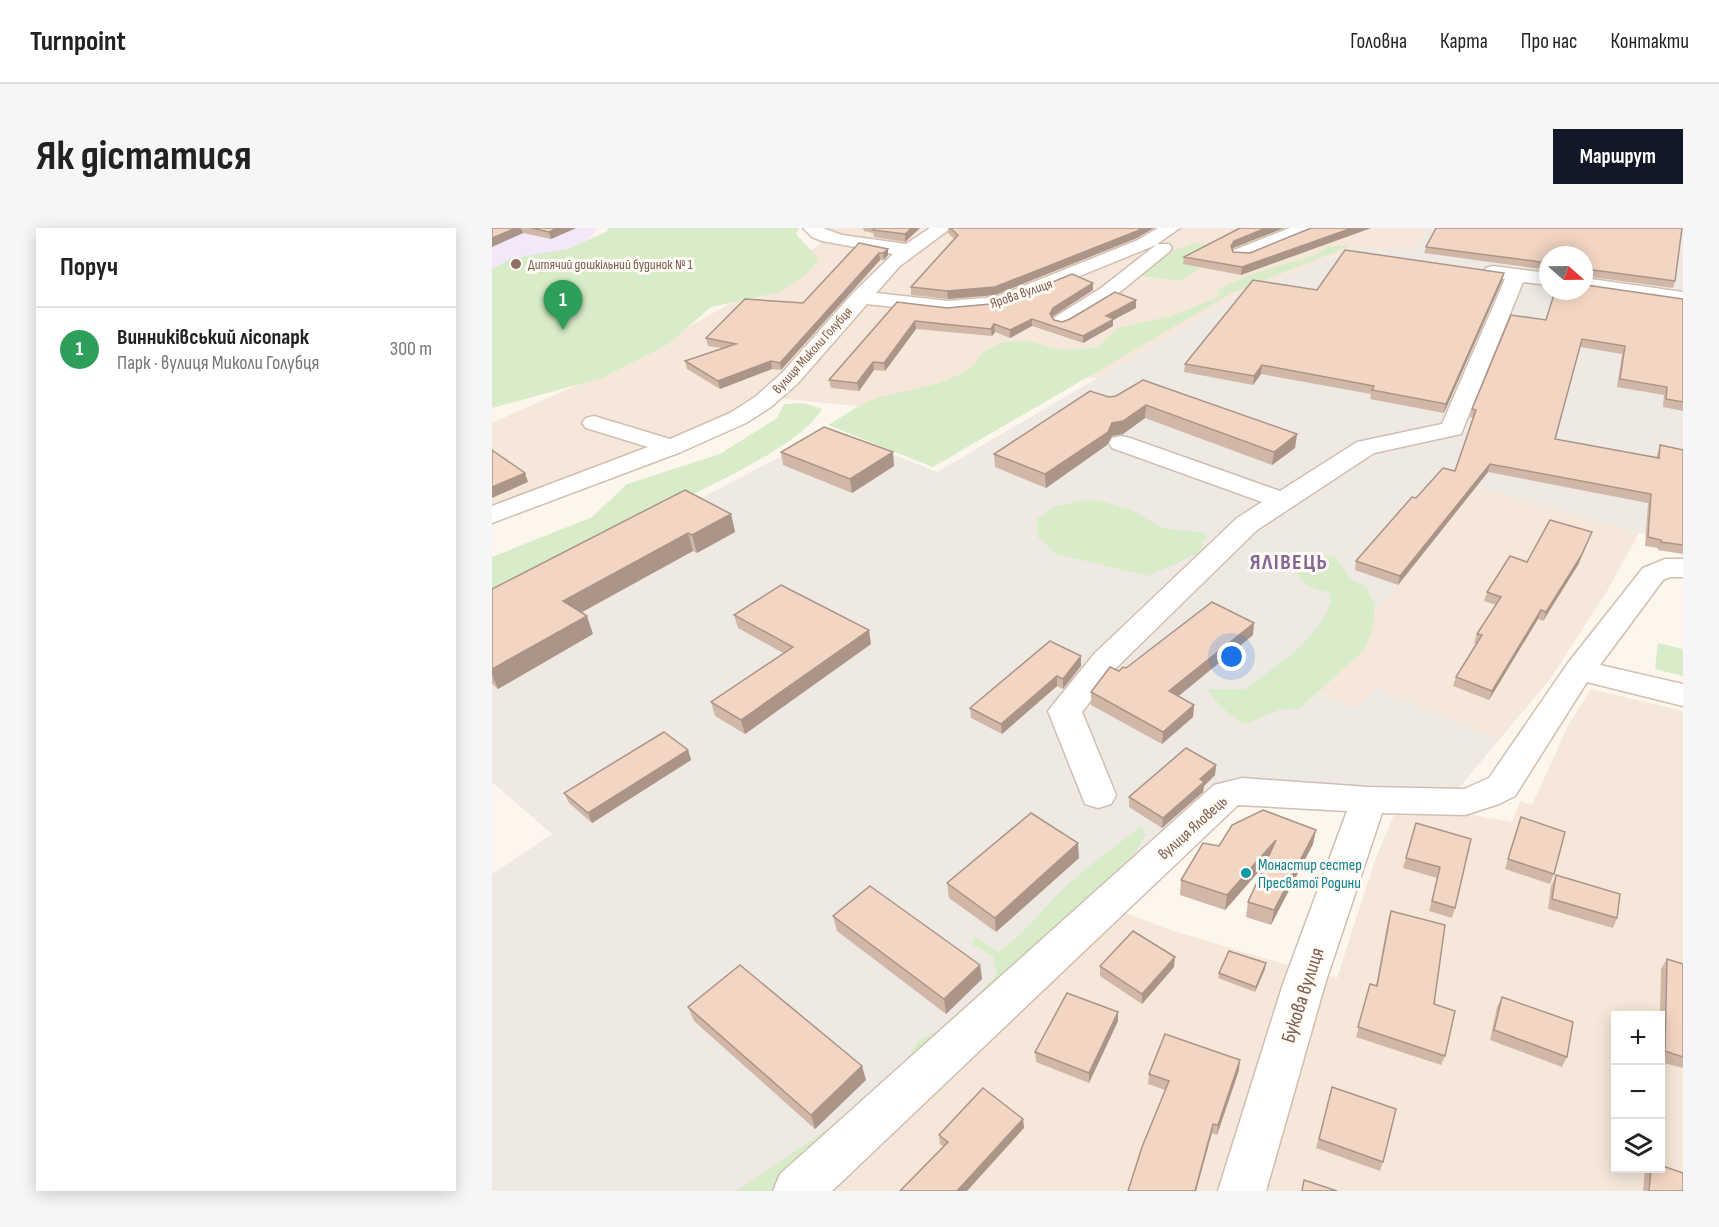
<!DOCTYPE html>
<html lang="uk">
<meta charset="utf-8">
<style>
body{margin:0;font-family:"Sofia Sans Condensed",sans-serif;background:#f6f6f6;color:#222}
.controls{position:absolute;right:18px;bottom:18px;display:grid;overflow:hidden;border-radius:0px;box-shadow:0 3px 15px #0003}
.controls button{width:54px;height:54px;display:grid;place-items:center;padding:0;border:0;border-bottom:2px solid #e0e0e0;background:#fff;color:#222;font:30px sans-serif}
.compass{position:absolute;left:1047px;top:18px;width:54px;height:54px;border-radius:50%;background:#fff;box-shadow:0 3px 15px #0003;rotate:110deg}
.you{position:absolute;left:740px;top:429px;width:21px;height:21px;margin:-15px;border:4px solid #fff;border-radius:50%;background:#1a73e8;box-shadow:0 0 0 9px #1a73e833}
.badge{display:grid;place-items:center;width:39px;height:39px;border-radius:50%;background:#111827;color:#fff;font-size:20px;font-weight:700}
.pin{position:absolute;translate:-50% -50px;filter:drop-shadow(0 2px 3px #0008)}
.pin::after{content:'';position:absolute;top:32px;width:21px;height:18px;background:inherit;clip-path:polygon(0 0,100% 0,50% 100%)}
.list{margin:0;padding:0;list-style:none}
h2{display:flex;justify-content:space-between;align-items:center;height:78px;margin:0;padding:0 24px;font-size:26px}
h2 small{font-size:20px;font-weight:400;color:#767676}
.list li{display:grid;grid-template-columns:39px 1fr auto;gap:18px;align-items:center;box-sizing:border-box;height:84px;padding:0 24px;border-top:2px solid #e0e0e0}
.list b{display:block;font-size:22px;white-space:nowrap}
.list p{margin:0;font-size:20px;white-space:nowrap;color:#767676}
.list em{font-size:20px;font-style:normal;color:#767676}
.icon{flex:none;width:33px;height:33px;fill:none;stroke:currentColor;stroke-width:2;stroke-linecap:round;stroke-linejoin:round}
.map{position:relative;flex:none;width:1191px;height:963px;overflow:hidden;border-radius:0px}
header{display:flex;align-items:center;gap:36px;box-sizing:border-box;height:84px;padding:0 30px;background:#fff;border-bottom:2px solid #e0e0e0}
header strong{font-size:28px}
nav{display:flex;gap:33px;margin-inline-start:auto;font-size:21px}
.intro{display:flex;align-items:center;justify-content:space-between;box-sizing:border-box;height:144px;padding:0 36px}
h1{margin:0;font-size:42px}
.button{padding:15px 27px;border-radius:0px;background:#111827;color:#fff;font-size:21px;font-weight:700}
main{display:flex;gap:36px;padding:0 36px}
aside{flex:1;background:#fff;border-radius:0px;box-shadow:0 3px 15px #0003}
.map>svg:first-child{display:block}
.residential{fill:#f5e8da;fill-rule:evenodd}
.industrial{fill:#efe9e4;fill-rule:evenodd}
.education{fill:#f3e8fa}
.green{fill:#d8ecc9}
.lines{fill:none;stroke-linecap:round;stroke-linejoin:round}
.minor-casing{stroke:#d1beb0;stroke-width:3}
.minor{fill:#fff;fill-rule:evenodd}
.wall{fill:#d1b7a8}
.shaded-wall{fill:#aa9588}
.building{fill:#f3d5c3;stroke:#aa9588;stroke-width:1.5}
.education-dot{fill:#8d6e63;stroke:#fffaf3;stroke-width:2}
.culture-dot{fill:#0f9aa8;stroke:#fffaf3;stroke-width:2}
.labels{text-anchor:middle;stroke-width:6;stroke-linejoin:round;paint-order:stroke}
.far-education-label{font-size:14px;fill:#785e54;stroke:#fffaf3;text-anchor:start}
.far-street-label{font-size:14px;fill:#7a5c4d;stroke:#fffaf3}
.street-label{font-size:16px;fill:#7a5c4d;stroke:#fffaf3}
.culture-label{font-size:16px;fill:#0d838f;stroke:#fffaf3;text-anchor:start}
.near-street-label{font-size:20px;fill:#7a5c4d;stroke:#fffaf3}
.district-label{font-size:22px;font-weight:bold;letter-spacing:1.5px;fill:#846695;stroke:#fffaf3}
</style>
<header>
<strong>Turnpoint</strong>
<nav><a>Головна</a><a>Карта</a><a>Про нас</a><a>Контакти</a></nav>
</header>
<div class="intro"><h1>Як дістатися</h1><a class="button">Маршрут</a></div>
<main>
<aside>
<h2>Поруч<small></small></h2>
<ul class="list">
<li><span class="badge" style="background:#2e9e5b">1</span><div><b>Винниківський лісопарк</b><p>Парк · вулиця Миколи Голубця</p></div><em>300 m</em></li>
</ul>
</aside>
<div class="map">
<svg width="1191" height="963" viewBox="0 0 1191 963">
<rect width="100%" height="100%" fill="#fdf6ec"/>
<g class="residential">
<polygon points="333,0 937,0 924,21 865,19 745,68 605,150 548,150 499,135 384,180 264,168 250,180 202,203 0,282 0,195 118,142 252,68 344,5"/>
<polygon points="984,259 1147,305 1115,363 1059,450 1007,512 885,460 865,482 814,459 906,357"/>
<path d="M1099 461 1191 483V963H339L634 685 678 702 798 738 845 750 883 632 902 587 975 586 1020 594 1028 573 1040 577 1077 496ZM1124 788H1168V940H1124Z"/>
</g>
<path class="industrial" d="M937 0H1191V313L1147 305 984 259 906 357 815 460 864 481 885 460 1007 512 966 561 946 563 734 555 266 963H0V646L60 606 0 554V380L339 202 445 244 745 68 865 19 924 21ZM1056 27H1092V63H1056Z"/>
<polygon class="education" points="0,0 106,0 97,11 0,62"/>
<g class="green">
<polygon points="117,0 307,0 304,6 327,31 312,48 287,64 219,79 176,116 110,150 0,180 0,41 18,31 75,21 114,4"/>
<polygon points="774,0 801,0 791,12 723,29 689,53 650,48 623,49 646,29 659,25 674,25 703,15 741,18 765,13"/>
<path d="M860 17 740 65 441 239 336 197C350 189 363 179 377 173 408 161 476 158 491 124L510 114 536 113 570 122 605 120 626 100 679 88 729 68 725 62 760 46 823 27 835 19Z"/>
<path d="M312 175 330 181C305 224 183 273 136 297 89 321 45 348 0 374V329L100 289 135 256 228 226 285 190 292 176Z"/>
<polygon points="600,271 638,281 671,300 715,305 707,325 656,348 564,326 545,308 545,291 564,278"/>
<path d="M808 325 844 329 858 350 874 359 883 376 881 399 873 421 807 481H790L753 496C736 487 726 476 714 461H753L802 425 825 400 835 384 839 373 837 364C820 361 809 357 802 339Z"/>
<polygon points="1166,415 1191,421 1191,448 1163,441"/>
<path d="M650 598 653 607 638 633 306 963H244L396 860 427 812 457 797 505 746 501 728 479 716 483 708 506 724C535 704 554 676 580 653 602 633 626 616 650 598Z"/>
</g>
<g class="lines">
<g class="minor-casing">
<g id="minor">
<polygon points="311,0 331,0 350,7 414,16 438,0 459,0 408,38 384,65 456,73 504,69 646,12 666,0 688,0 665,16 677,16 680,20 677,24 623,68 577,97 570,99 563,97 560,93 563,89 609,60 664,17 509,80 456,85 375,76 306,155 279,179 254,195 189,224 0,295 0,278 156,219 94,200 90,195 94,190 102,188 178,211 238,185 263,169 290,145 361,65 401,26 330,13 320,9"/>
<polygon points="798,0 823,0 820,4 756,30 742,30 740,26 742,22"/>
<polygon points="1001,38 1056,45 1056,57 1031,54 969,206 882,225 765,302 624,440 590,484 624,567 619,576 606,580 593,576 556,483 602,426 745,290 770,274 620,220 617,215 620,210 629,208 638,210 788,263 865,214 950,196 1013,51 994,48 991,44 994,40"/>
<polygon points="1092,50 1191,64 1191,76 1092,62"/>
<polygon points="1173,331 1191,331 1191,349 1178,349 1171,352 1108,437 1191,456 1191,478 1095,454 1023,568 1007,576 973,587 890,585 833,756 774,963 726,963 791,756 855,583 746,577 340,963 281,963 288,946 722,557 750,550 876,559 972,561 997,550 1076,435 1151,340"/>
</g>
</g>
<use href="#minor" class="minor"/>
</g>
<g class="wall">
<polygon points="0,0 84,0 59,11 31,5 0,19"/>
<polygon points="371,0 428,0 413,14 382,9 381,5 372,3"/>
<polygon points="456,0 662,0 645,10 503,67 456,71 419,67 419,59 462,11 456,5"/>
<polygon points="748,0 792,0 741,20 740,22 741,24 758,25 819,0 879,0 749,47 691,36 692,29"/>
<polygon points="944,0 1183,53 1181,60 1092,48 1056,27 1056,42 932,25 934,19"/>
<polygon points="367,15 396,27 392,32 388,32 289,142 280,141 228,161 195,141 193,133 230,120 216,118 214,110 311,75"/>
<polygon points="1010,53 952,185 878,171 879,166 769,146 761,157 692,144 693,136 825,62"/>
<polygon points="1094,57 1191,71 1191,183 1171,179 1172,167 1125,159 1130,126 1088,119 1063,211 1164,230 1168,217 1191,222 1191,326 1166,322 1166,320 1153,318 1156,275 996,244 906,357 863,342 864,333 924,270 963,243 981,190 978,189 980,181 1054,92"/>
<polygon points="601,62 560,89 562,92 570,94 644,80 621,92 621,98 591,115 540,98 518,110 503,104 500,108 424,101 393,143 382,142 367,163 339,160 337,152 405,74 455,80 509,75"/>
<polygon points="624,168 805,206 803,220 780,237 653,190 631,206 620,208 615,217 554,260 503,239 502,226 617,169"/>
<polygon points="289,224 402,238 360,265 291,237"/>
<polygon points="239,286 243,304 205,325 201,323 89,385 101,406 6,461 0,456 0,361"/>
<polygon points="1097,312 1086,337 1051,393 1046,391 997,472 961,458 964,449 985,416 982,415 985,406 1004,377 992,373 995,364"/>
<polygon points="242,387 379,416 253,506 223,488 219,474 291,425 246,400"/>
<polygon points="761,407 686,468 702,477 701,489 670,516 599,477 599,464 627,443"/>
<polygon points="589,438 571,461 565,458 510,506 479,490 478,480"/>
<polygon points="196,522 199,532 100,595 77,575 72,565"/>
<polygon points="724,537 723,547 712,558 711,564 670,600 637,579 637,569"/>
<polygon points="1029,589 1062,646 1058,656 1013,641"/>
<polygon points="924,595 979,611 963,680 960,690 937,683 945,650 911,640"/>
<polygon points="824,602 821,616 779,697 754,689 756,674 773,637 733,682 688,667 689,652 727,618"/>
<polygon points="587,630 504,704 457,670 455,655"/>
<polygon points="1064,647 1125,690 1121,700 1056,681 1059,658"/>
<polygon points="899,683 942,776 953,828 949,837 864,809 878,756 884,758 896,693"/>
<polygon points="341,688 488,737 490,751 454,786 345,703"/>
<polygon points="1175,731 1191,736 1191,840 1168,834 1168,788 1169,741"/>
<polygon points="608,738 682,739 650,776 608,748"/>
<polygon points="773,741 763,764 726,750 727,745"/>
<polygon points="1010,769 1075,829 1070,839 998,812 1005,779"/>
<polygon points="196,779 374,852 323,901 202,793"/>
<polygon points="626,793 597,855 544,834 543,824"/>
<polygon points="747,842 725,907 720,905 673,862 656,856 657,846"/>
<polygon points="840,859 891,934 888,943 824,920"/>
<polygon points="531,891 532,900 452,919 448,916 447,907"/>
<polygon points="1155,940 1168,940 1191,963 1151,963 1153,943"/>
</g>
<g class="shaded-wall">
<polygon points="24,0 29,0 31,5 0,19 0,10"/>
<polygon points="65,0 84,0 59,11 57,4"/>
<polygon points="420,0 428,0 413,14 413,6"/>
<polygon points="650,0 662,0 645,10 503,67 456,71 455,63"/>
<polygon points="774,0 792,0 741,20 738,25 739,18 742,13"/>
<polygon points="860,0 879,0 749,47 750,39"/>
<polygon points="396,21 396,27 392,32 391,25"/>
<polygon points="387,25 388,32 289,142 288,135"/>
<polygon points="1012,45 1010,53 952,185 954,176"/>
<polygon points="601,55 601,62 561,88 558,93 558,86 561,80"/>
<polygon points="644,72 644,80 621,92 621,98 591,115 591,108 614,88"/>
<polygon points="540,91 540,98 518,110 518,102"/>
<polygon points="423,93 424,101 393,143 392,135"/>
<polygon points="502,96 503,104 500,108 499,101"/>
<polygon points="279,133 280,141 228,161 226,153"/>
<polygon points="381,134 382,142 367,163 365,155"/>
<polygon points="770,137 769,146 761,157 762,148"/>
<polygon points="654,177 653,190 631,206 620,208 615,217 554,260 553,246 620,195"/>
<polygon points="805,206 803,220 780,237 782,224"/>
<polygon points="401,224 402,238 360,265 358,251"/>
<polygon points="998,236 996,244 906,357 908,348"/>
<polygon points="33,245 36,254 0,270 0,259"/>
<polygon points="239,286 243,304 205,325 200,307"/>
<polygon points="1100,304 1086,337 1051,393 1054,384"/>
<polygon points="196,305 201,323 77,391 71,373"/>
<polygon points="1049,382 1046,391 997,472 1000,463"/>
<polygon points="95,388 101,406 6,461 0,447 0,441"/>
<polygon points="762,395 761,407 677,476 677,463"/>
<polygon points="377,402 379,416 253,506 249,492"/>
<polygon points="589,428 589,438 571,461 571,451"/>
<polygon points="565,448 565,458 510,506 509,496"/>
<polygon points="702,477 701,489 670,516 671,504"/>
<polygon points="196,522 199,532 100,595 96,585"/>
<polygon points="724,537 723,547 712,558 711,564 670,600 671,590 708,551"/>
<polygon points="824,602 821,616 779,697 782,682"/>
<polygon points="784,612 781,627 733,682 735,667"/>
<polygon points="586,615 587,630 504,704 503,690"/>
<polygon points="683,729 682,739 650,776 650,766"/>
<polygon points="774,735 773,741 763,764 764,759"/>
<polygon points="488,737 490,751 454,786 452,771"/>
<polygon points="626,784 626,793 597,855 597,845"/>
<polygon points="748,832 747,842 725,907 726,897"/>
<polygon points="370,838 374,852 323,901 319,887"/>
<polygon points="531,891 532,900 475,963 465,963"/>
<polygon points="721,896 720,905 704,963 703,963"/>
</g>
<g class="building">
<polygon points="0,0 24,0 0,10"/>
<polygon points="39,0 65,0 57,4"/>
<polygon points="383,0 420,0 413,6 381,2"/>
<polygon points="458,0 650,0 645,3 503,59 455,63 419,59 466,7"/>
<polygon points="748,0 774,0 742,13 739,18 741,24 758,25 819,0 860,0 750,39 692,29"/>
<polygon points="944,0 1190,0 1183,53 1094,41 1092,43 1092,27 1056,27 1056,35 934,19"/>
<polygon points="367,15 396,21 391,25 387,25 288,135 279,133 226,153 193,133 244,116 214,110 253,71 311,75"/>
<polygon points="853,22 1012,45 954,176 880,162 882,158 770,137 762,148 693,136 761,52 825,62"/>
<polygon points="580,46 601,55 561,80 558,86 562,92 570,94 578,91 623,64 644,72 614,88 622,91 591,108 540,91 518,102 502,96 499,101 423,93 392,135 381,134 365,155 337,152 405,74 455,80 509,75"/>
<polygon points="1092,55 1094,57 1191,71 1191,174 1174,171 1175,159 1128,151 1133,118 1090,111 1063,211 1167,230 1168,217 1191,222 1191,317 1169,314 1169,312 1156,309 1159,266 998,236 908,348 864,333 920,269 924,270 951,240 963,243 984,182 980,181 1019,87 1054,92 1063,63 1092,63"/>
<polygon points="651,152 805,206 782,224 654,177 631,193 620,195 616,204 553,246 502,226 598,163 617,169 624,168"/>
<polygon points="332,199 401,224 358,251 289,224"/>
<polygon points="0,222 33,245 0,259"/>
<polygon points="193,262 239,286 200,307 196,305 71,373 95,388 0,441 0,361"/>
<polygon points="1058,292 1100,304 1089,328 1054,384 1049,382 1000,463 964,449 990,407 985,406 1009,369 995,364 1018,328 1035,334"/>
<polygon points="289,357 377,402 249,492 219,474 301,419 242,387"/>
<polygon points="720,374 762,395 677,463 702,477 671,504 599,464 618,439 627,443 631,439 634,440"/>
<polygon points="558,413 589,428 571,451 565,448 509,496 478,480"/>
<polygon points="172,504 196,522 96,585 72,565"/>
<polygon points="694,520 724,537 708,551 712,554 671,590 637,569"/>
<polygon points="771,582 824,602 782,682 756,674 784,612 735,667 689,652 711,615 727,618 740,597"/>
<polygon points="539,585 586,615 503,690 455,655"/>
<polygon points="1029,589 1073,604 1062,646 1016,631"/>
<polygon points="924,595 979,611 963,680 940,673 948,639 914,630"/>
<polygon points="1064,647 1128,666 1125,690 1060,671"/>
<polygon points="378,658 488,737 452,771 341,688"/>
<polygon points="899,683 953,697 942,776 963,783 953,828 866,799 878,756 885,758"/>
<polygon points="641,703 683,729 650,766 608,738"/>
<polygon points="737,723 774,735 764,759 727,745"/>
<polygon points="1175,731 1191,736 1191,829 1173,823"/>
<polygon points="248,737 370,838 319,887 196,779"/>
<polygon points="575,765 626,784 597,845 543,824"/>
<polygon points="1010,769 1081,794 1075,829 1002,802"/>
<polygon points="673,806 748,832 726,897 721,896 703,963 636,963 650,919 677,853 657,846"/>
<polygon points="840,859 904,881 891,934 827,911"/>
<polygon points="491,860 531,891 465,963 408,963 456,914 447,907"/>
<polygon points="1168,937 1191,945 1191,963 1157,963 1159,940 1168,940"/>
<polygon points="812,952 845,963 810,963"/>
</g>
<circle class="education-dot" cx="24" cy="36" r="6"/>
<circle class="culture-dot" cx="754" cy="645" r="6"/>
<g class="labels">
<g class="far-education-label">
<text x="36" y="41">Дитячий дошкільний будинок № 1</text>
</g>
<g class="far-street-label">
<text transform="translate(529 65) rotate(-19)" y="5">Ярова вулиця</text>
<text transform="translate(320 122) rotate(-48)" y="5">вулиця Миколи Голубця</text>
</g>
<g class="street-label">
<text transform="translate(700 599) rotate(-42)" y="6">вулиця Яловець</text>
</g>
<g class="culture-label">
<text x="766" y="642">Монастир сестер<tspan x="766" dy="18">Пресвятої Родини</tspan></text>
</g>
<g class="near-street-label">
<text transform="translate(810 767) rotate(-72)" y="7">Букова вулиця</text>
</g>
<g class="district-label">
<text x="797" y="341">ЯЛІВЕЦЬ</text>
</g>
</g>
</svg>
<div class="controls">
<button>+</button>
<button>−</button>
<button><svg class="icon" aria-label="layers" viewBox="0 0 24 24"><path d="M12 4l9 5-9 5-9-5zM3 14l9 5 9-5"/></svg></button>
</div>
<svg class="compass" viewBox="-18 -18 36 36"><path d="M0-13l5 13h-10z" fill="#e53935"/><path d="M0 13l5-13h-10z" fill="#767676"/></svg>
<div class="you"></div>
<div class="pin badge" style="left:71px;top:102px;background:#2e9e5b">1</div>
</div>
</main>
